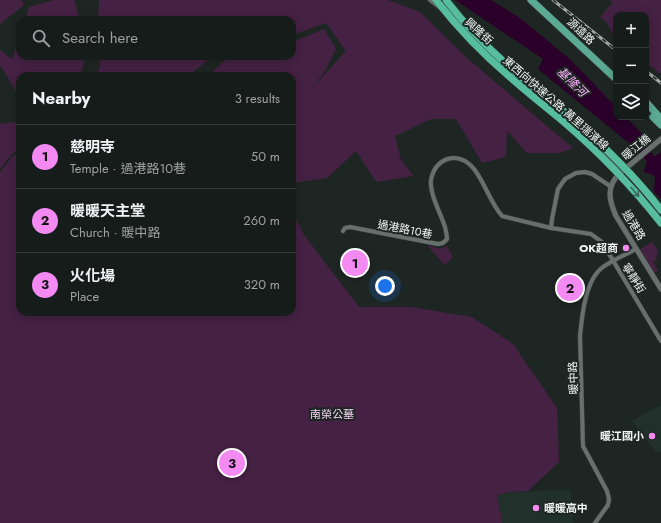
<!DOCTYPE html>
<meta charset="utf-8">
<style>
body{margin:0;font-family:Jost,"Noto Sans TC",sans-serif;background:#1f2523;color:#f1f3f6}
.controls{position:absolute;right:12px;top:12px;display:grid;overflow:hidden;border-radius:8px;box-shadow:0 2px 10px #0003}
.controls button{width:36px;height:36px;display:grid;place-items:center;padding:0;border:0;border-bottom:1px solid #353a39;background:#161c1a;color:#f1f3f6;font:20px sans-serif}
.you{position:absolute;left:385px;top:286px;width:14px;height:14px;margin:-10px;border:3px solid #fff;border-radius:50%;background:#1a73e8;box-shadow:0 0 0 6px #1a73e833}
.badge{display:grid;place-items:center;width:26px;height:26px;border-radius:50%;background:#f38af1;color:#111;font-size:13px;font-weight:700}
.pin{position:absolute;translate:-50% -50%;border:2px solid #fff;box-shadow:0 1px 4px #0006}
.list{margin:0;padding:0;list-style:none}
h2{display:flex;justify-content:space-between;align-items:center;height:52px;margin:0;padding:0 16px;font-size:17px}
h2 small{font-size:13px;font-weight:400;color:#9ea1a2}
.list li{display:grid;grid-template-columns:26px 1fr auto;gap:12px;align-items:center;box-sizing:border-box;height:64px;padding:0 16px;border-top:1px solid #353a39}
.list b{display:block;font-size:15px;white-space:nowrap}
.list p{margin:0;font-size:13px;white-space:nowrap;color:#9ea1a2}
.list em{font-size:13px;font-style:normal;color:#9ea1a2}
.icon{flex:none;width:22px;height:22px;fill:none;stroke:currentColor;stroke-width:2;stroke-linecap:round;stroke-linejoin:round}
.map{position:relative;flex:none;width:661px;height:523px;overflow:hidden}
.search{position:absolute;background:#161c1a;box-shadow:0 2px 10px #0003;left:16px;top:16px;width:280px;height:44px;display:flex;align-items:center;gap:10px;box-sizing:border-box;padding:0 14px;border-radius:12px;color:#9ea1a2;font-size:15px}
.panel{position:absolute;background:#161c1a;box-shadow:0 2px 10px #0003;left:16px;top:72px;width:280px;height:244px;border-radius:12px}
.map>svg:first-child{display:block}
.built{fill:#21302a}
.green{fill:#452144}
.water{fill:#2a002b}
.lines{fill:none;stroke-linecap:round;stroke-linejoin:round}
.river{stroke:#2a002b;stroke-width:9}
.minor-casing{stroke:#3b423f;stroke-width:5}
.tertiary-casing{stroke:#3b423f;stroke-width:6}
.primary-casing{stroke:#3b423f;stroke-width:8}
.minor{stroke:#67706d;stroke-width:4}
.tertiary{stroke:#67706d;stroke-width:5}
.primary{stroke:#5aab92;stroke-width:7}
.rail-casing{stroke:#a2a8a6;stroke-width:3}
.rail{stroke:#1e2623;stroke-width:1.5;stroke-dasharray:4.5;stroke-linecap:butt}
.trunk-bridge-casing{stroke:#3b423f;stroke-width:8;stroke-linecap:butt}
.trunk-bridge{stroke:#56be9e;stroke-width:7}
.oneway{stroke:#376a5a}
.poi-dot{fill:#f38af1;stroke:#1e2623;stroke-width:1.5}
.labels{text-anchor:middle;stroke-width:4;stroke-linejoin:round;paint-order:stroke}
.street-label{font-size:11px;fill:#f1f6f4;stroke:#1e2623}
.poi-label{font-size:11px;font-weight:bold;fill:#f1f6f4;stroke:#1e2623;text-anchor:end}
.park-label{font-size:11px;fill:#f6d7f5;stroke:#1e2623}
.water-label{font-size:12px;font-style:italic;fill:#fdb1fb;stroke:#1e2623}
</style>
<div class="map">
<svg width="661" height="523" viewBox="0 0 661 523">
<rect width="100%" height="100%" fill="#1e2623"/>
<g class="built">
<polygon points="661,405 661,452 655,451 632,421"/>
<polygon points="571,490 573,523 501,523 502,520 497,495 510,492"/>
</g>
<g class="green">
<polygon points="0,0 22,0 24,5 0,24"/>
<polygon points="54,0 74,0 80,20 25,20 29,7"/>
<polygon points="99,0 388,0 420,12 468,59 573,148 560,153 527,153 507,131 506,157 482,163 456,119 431,119 395,136 401,160 414,176 376,182 356,151 327,178 292,183 292,76 208,76 230,56 292,56 292,42 324,29 336,49 325,71 312,88 346,51 326,23 292,35 292,20 98,20"/>
<polygon points="609,0 661,0 661,74 646,63 646,15 616,15 616,40 607,23 600,17 613,2"/>
<polygon points="20,36 20,56 84,56 84,62 80,76 20,76 20,98 0,65 0,50 12,59"/>
<polygon points="99,56 213,56 188,76 96,76 100,67"/>
<polygon points="20,121 20,151 13,153 0,169 0,124"/>
<polygon points="20,153 20,312 292,312 292,211 304,235 359,307 411,307 472,317 513,344 557,408 559,462 528,491 510,492 497,495 502,520 501,523 0,523 0,172 13,156"/>
<polygon points="652,242 658,251 656,260 653,262 658,271 653,273 639,250"/>
<polygon points="427,245 440,249 447,246 453,257 445,265"/>
</g>
<g class="water">
<polygon points="455,0 491,0 520,18 571,60 616,107 616,117 626,117 648,140 636,149 538,69 543,59"/>
<polygon points="661,152 661,199 654,192 655,178 653,175 644,172 646,163"/>
</g>
<g class="lines">
<polyline class="river" points="632,138 661,170"/>
<g class="minor-casing">
<g id="minor">
<polyline points="430,0 439,7"/>
<polyline points="529,88 551,107"/>
<polyline points="599,150 623,170"/>
<polyline points="551,228 591,234 602,242 661,341"/>
<path d="M343 231 345 228 350 227 438 244 443 243 447 239C447 235 446 231 445 227 441 214 429 193 431 180 435 157 459 150 474 169 485 183 490 202 502 216L551 228 552 219 558 189 565 179 576 173 585 172 592 174 610 186"/>
<path d="M595 523 608 505 609 499 607 491 583 446 580 336C582 316 585 280 603 267 613 260 625 255 636 249"/>
</g>
</g>
<g class="tertiary-casing">
<path id="tertiary" d="M661 139 619 174C606 187 609 200 616 216L661 289"/>
</g>
<g class="primary-casing">
<g id="primary">
<polyline points="531,0 616,79"/>
<polyline points="646,102 661,119"/>
<polyline points="653,117 661,125"/>
</g>
</g>
<use href="#minor" class="minor"/>
<use href="#tertiary" class="tertiary"/>
<use href="#primary" class="primary"/>
<g class="rail-casing">
<g id="rail">
<polyline points="553,0 616,50"/>
<polyline points="646,71 661,83"/>
</g>
</g>
<use href="#rail" class="rail"/>
<g class="trunk-bridge-casing">
<g id="trunk-bridge">
<path d="M436 0C458 28 483 54 510 77 528 93 546 107 564 122 600 153 632 186 661 223"/>
<path d="M446 0C467 28 493 53 520 76 537 90 555 104 572 118 604 146 635 176 661 210"/>
</g>
</g>
<use href="#trunk-bridge" class="trunk-bridge"/>
</g>
<defs><path id="oneway-shaft" d="M-6 0H5M1.5-3L5.5 0L1.5 3" fill="none" stroke-width="1.6" stroke-linecap="round" stroke-linejoin="round"/></defs>
<use class="oneway" href="#oneway-shaft" transform="translate(635 192) rotate(50)"/>
<g class="poi-dot">
<circle cx="626" cy="248" r="4"/>
<circle cx="652" cy="436" r="4"/>
<circle cx="536" cy="508" r="4"/>
</g>
<g class="labels">
<g class="street-label">
<text transform="translate(479 31) rotate(42)" y="4">興隆街</text>
<text transform="translate(581 31) rotate(43)" y="4">源遠路</text>
<text transform="translate(556 103) rotate(41)" y="4">東西向快速公路 萬里瑞濱線</text>
<text transform="translate(636 147) rotate(-39)" y="4">暖江橋</text>
<text transform="translate(634 225) rotate(59)" y="4">過港路</text>
<text transform="translate(405 229) rotate(11)" y="4">過港路10巷</text>
<text transform="translate(634 278) rotate(58)" y="4">寧靜街</text>
<text transform="translate(573 378) rotate(-92)" y="4">暖中路</text>
</g>
<g class="poi-label">
<text x="618" y="252">OK超商</text>
<text x="644" y="440">暖江國小</text>
<text x="544" y="512" text-anchor="start">暖暖高中</text>
</g>
<g class="park-label">
<text x="332" y="418">南榮公墓</text>
</g>
<g class="water-label">
<text transform="translate(572 82) rotate(44)" y="4">基隆河</text>
</g>
</g>
</svg>
<div class="controls">
<button>+</button>
<button>−</button>
<button><svg class="icon" aria-label="layers" viewBox="0 0 24 24"><path d="M12 4l9 5-9 5-9-5zM3 14l9 5 9-5"/></svg></button>
</div>
<div class="you"></div>
<div class="pin badge" style="left:355px;top:263px">1</div>
<div class="pin badge" style="left:570px;top:288px">2</div>
<div class="pin badge" style="left:232px;top:463px">3</div>
<div class="search"><svg class="icon" aria-label="search" viewBox="0 0 24 24"><circle cx="10" cy="10" r="6"/><path d="M15 15l6 6"/></svg>Search here</div>
<section class="panel">
<h2>Nearby<small>3 results</small></h2>
<ul class="list">
<li><span class="badge">1</span><div><b>慈明寺</b><p>Temple · 過港路10巷</p></div><em>50 m</em></li>
<li><span class="badge">2</span><div><b>暖暖天主堂</b><p>Church · 暖中路</p></div><em>260 m</em></li>
<li><span class="badge">3</span><div><b>火化場</b><p>Place</p></div><em>320 m</em></li>
</ul>
</section>
</div>
